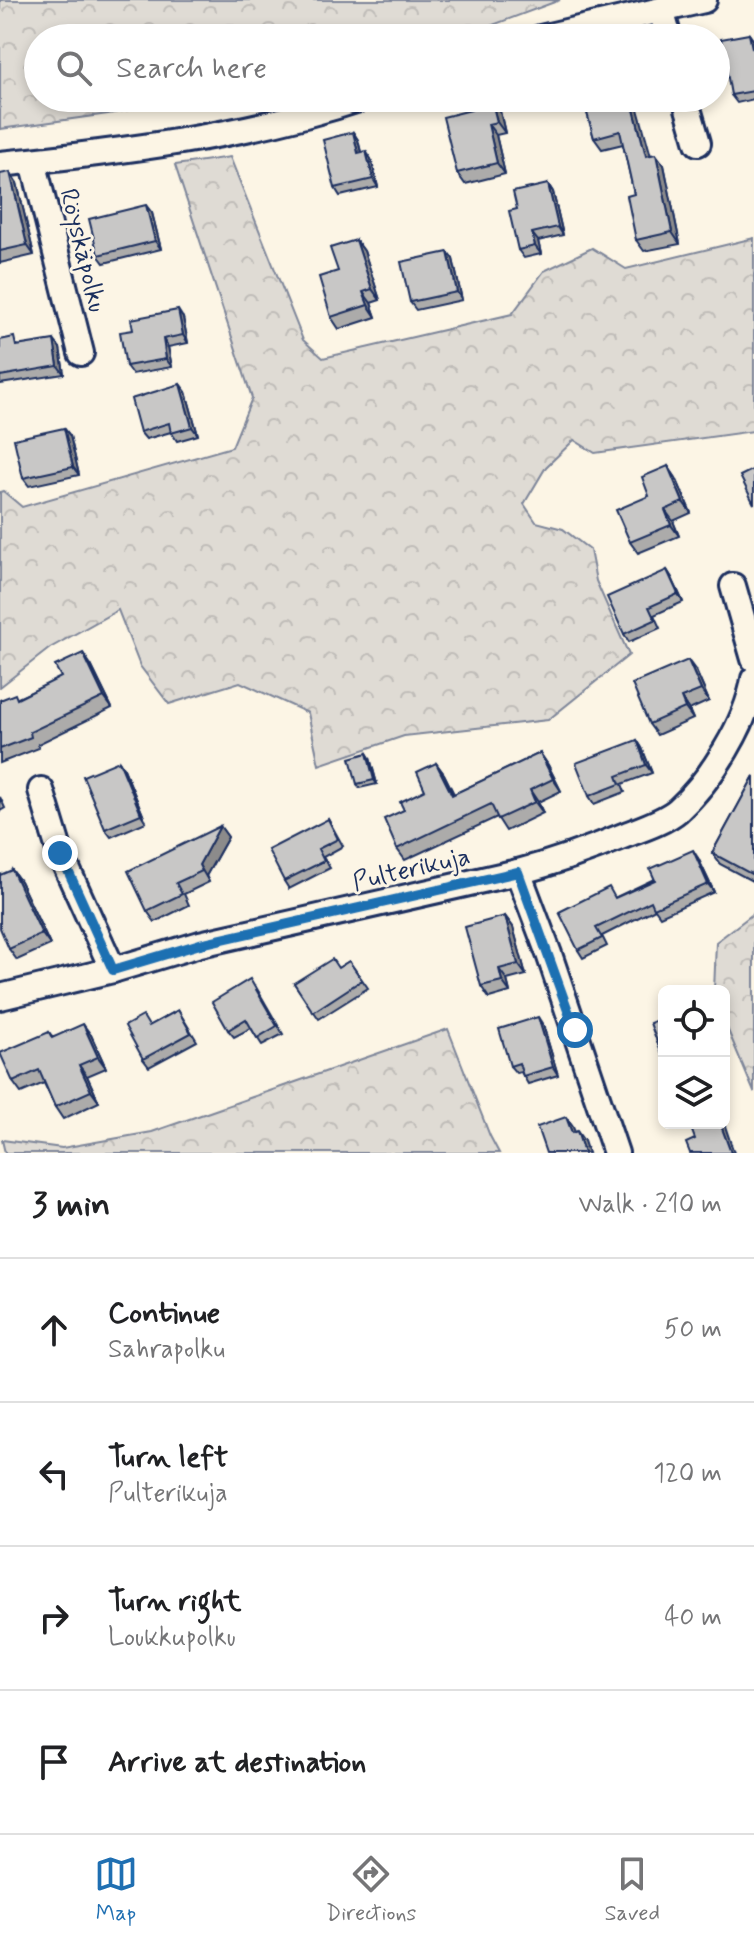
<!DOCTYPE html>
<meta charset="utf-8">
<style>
body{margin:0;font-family:Mynerve,sans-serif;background:#f6f6f6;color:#202124}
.controls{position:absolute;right:24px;bottom:24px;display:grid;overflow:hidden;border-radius:12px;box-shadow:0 4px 12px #0003}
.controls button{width:72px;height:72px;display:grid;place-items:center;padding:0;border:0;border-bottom:2px solid #e0e0e0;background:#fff;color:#202124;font:40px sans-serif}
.stop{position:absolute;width:24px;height:24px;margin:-18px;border:6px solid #1f6fb2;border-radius:50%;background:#fff}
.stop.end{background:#1f6fb2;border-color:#fff;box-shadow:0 2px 8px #0008}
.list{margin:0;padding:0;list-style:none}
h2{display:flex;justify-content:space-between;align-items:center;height:104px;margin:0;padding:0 32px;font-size:34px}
h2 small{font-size:26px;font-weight:400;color:#757577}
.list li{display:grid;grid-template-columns:52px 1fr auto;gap:24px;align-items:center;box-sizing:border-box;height:144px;padding:0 32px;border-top:2px solid #e0e0e0}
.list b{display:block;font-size:30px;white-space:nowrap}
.list p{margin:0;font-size:26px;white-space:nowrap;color:#757577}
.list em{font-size:26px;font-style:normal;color:#757577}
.icon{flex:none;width:44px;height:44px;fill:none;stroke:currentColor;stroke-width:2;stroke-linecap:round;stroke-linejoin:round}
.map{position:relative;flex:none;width:754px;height:1153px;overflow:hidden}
.search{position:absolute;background:#fff;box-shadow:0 4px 12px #0003;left:24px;right:24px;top:24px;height:88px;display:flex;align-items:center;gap:20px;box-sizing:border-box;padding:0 28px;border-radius:44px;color:#757577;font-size:30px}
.sheet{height:680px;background:#fff}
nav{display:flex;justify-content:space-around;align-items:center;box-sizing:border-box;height:112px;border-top:2px solid #e0e0e0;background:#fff;font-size:22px;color:#757577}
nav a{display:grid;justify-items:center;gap:4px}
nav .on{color:#1f6fb2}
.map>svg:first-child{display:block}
.forest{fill:url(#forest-crowns);stroke:#7d8599;stroke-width:2}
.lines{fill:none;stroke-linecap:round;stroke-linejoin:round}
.minor-casing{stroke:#1b2f5e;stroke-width:30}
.minor{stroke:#fcf5e5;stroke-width:24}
.wall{fill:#acabaa;stroke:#1b2f5e;stroke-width:2}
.shaded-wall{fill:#8c8b8b;stroke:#1b2f5e;stroke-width:2}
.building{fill:#c8c7c6;stroke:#1b2f5e;stroke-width:2}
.route{stroke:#1f6fb2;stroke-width:10}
.labels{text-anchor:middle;stroke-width:6;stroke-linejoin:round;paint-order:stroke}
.street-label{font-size:26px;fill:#1b2f5e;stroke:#fcf5e5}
</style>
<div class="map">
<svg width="754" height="1153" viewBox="0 0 754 1153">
<defs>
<pattern id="forest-crowns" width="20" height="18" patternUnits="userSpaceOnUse" patternTransform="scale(2)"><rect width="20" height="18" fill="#dfdbd4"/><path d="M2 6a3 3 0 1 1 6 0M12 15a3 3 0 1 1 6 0" fill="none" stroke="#bfbcb8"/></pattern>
</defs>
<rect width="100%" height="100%" fill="#fcf5e5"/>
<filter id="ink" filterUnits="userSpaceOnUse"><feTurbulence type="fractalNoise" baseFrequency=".0125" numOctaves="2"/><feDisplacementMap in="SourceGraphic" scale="16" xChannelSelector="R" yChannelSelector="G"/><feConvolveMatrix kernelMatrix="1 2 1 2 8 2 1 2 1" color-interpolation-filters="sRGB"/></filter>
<g filter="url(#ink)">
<g class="forest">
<polygon points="0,0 560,0 458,38 38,38 38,98 190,98 108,114 0,129"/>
<polygon points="230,157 303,340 323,358 512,314 544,271 592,248 626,269 754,238 754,431 595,453 574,440 546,467 524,504 536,522 563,529 590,550 596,581 629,655 548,720 404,736 319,765 308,713 240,682 169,704 140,666 118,610 50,648 0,687 0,492 3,491 22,507 232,447 252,398 175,165"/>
<polygon points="754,913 754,1092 724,1021 724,991 714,991 716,942"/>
<polygon points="448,1029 490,1136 499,1153 5,1153 2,1140 62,1148 152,1132"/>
</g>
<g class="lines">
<g class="minor-casing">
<g id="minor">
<polyline points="661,10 669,38"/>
<polyline points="540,38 704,0"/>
<polyline points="685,98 698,143"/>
<polyline points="33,161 81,353"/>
<path d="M0 164C120 152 248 136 362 98"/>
<polyline points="733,586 754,659"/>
<polyline points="41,790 60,853 113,970"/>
<polyline points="518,872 549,954 616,1153"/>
<path d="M0 997 113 970 200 944 518 872C556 862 592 849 628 834 644 828 665 821 678 810 711 780 747 723 754 679"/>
</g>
</g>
<use href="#minor" class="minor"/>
</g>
<g class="wall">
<polygon points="749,34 754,41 754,99 737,103 731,95"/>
<polygon points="481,98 492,98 499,107 505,133 496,135 505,174 465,184 457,173 471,110"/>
<polygon points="584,102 664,165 680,244 644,251 636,240 634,194 623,144 602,149 594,138"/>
<polygon points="353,132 358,140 361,152 371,159 378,187 340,196 335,188"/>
<polygon points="0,174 17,183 34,255 0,263"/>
<polygon points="548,184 553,192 563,235 538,241 541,254 524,258 518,250 517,209"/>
<polygon points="152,213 161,249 104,263 98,255"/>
<polygon points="356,240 364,251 380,300 371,303 376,317 339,329 331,317 338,271"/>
<polygon points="448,252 453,259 462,300 416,310 410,302"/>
<polygon points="183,318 188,343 168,347 172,367 132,374 126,366"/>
<polygon points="0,340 20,346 60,348 64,374 0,384"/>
<polygon points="180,384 186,392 198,435 177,441 171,432 146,439 140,432"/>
<polygon points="64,428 70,436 79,475 29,486 23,478"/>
<polygon points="668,466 676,478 691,513 673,521 679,536 638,553 630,542 649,496"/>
<polygon points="667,570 672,578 683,602 654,615 660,628 629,642 624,634"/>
<polygon points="91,665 112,708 38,744 39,748 0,763 0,700 18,698"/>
<polygon points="696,671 709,701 689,710 693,719 657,735 649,724"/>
<polygon points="637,740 642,748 652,773 622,784 625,792 594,804 589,796"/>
<polygon points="367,753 370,758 377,784 360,788 357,784"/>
<polygon points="540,753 548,765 561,791 538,802 543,813 506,831 497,817 405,860 397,849 404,810 425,790 436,763 444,774 454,794"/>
<polygon points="119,761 124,769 146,822 111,837 105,829"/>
<polygon points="754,776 754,882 720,864 712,853"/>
<polygon points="0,797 5,808 0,811"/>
<polygon points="328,819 343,846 323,857 330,868 289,889 284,881"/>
<polygon points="220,826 228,837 206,876 209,882 184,894 189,905 155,922 147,911"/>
<polygon points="698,858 714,892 660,916 655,909 602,936 607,946 583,958 578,950 616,897"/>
<polygon points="12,870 20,881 50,945 17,960 9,949"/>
<polygon points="505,916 513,927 526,975 507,980 510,992 489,998 481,986"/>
<polygon points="349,961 368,988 319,1019 294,983 338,968"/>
<polygon points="256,987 283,1034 262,1045 251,1028 234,1037 228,1030"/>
<polygon points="178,1010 197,1041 149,1067 143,1059 150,1026"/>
<polygon points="543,1025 558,1075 528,1084 521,1072 516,1073 510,1066"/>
<polygon points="49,1032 53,1037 91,1035 106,1068 87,1076 99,1102 63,1119 55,1107 44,1083 21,1093 13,1082"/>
</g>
<g class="shaded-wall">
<polygon points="749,34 754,41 754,51 752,48"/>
<polygon points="491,98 499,107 505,133 497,122"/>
<polygon points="631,98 635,98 654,167 646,156"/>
<polygon points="488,124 496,135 505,174 497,163"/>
<polygon points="353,132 358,140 363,161 358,153"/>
<polygon points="366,151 371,159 378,187 373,179"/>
<polygon points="656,154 664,165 680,244 672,232"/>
<polygon points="10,172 17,183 34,255 27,245"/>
<polygon points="548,184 553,192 563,235 558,227"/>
<polygon points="146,205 152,213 161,249 155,241"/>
<polygon points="532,233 538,241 541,254 535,246"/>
<polygon points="356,240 364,251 380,300 372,289"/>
<polygon points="448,252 453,259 462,300 457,292"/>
<polygon points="363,292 371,303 376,317 368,305"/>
<polygon points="178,310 183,318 188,343 183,335"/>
<polygon points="163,339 168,347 172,367 166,359"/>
<polygon points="54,340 60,348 64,374 58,366"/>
<polygon points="180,384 186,392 198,435 192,427"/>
<polygon points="64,428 70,436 79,475 73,467"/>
<polygon points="668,466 676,478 691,513 683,502"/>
<polygon points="665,510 673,521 679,536 671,525"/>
<polygon points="667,570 672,578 683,602 678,594"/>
<polygon points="83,653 91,665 112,708 104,697"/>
<polygon points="688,660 696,671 709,701 701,690"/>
<polygon points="681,698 689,710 693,719 685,708"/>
<polygon points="637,740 642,748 652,773 646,765"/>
<polygon points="367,753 370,758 377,784 374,780"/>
<polygon points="540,753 548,765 561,791 553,779"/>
<polygon points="119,761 124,769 146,822 141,814"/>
<polygon points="436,763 444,774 460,807 452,795"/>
<polygon points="530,790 538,802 543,813 535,802"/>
<polygon points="220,826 228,837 206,876 209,882 199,865"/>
<polygon points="693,850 698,858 714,892 708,884"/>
<polygon points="12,870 20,881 50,945 42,934"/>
<polygon points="505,916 513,927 526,975 518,964"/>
<polygon points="499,969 507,980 510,992 502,981"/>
<polygon points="538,1017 543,1025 558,1075 553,1067"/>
<polygon points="83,1024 91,1035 106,1068 98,1057"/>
<polygon points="79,1065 87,1076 99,1102 91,1091"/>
<polygon points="566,1117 573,1127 579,1143 572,1133"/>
<polygon points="720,1123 724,1123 734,1153 731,1153"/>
<polygon points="577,1131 584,1141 588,1153 584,1153"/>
</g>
<g class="building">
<polygon points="749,34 752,48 754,47 754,91 731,95 721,39"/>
<polygon points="481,98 491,98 497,122 488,124 497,163 457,173 443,117 471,110 468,101"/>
<polygon points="598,98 631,98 646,156 656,154 672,232 636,240 627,196 634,194 620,131 594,138 584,102"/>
<polygon points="353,132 358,153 366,151 373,179 335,188 323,140"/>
<polygon points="10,172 27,245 0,251 0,174"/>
<polygon points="548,184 558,227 532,233 535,246 518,250 509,211 517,209 513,192"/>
<polygon points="146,205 155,241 98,255 89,219"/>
<polygon points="356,240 372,289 363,292 368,305 331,317 319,277 338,271 330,248"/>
<polygon points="448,252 457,292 410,302 401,262"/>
<polygon points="178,310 183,335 163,339 166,359 126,366 120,332 133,330 131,319"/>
<polygon points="14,337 16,346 54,340 58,366 0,376 0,340"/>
<polygon points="180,384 192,427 171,433 169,423 140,432 131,399"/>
<polygon points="64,428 73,467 23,478 14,439"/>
<polygon points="668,466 683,502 665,510 671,525 630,542 616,510 649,496 642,477"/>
<polygon points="754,469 754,504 740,476"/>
<polygon points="667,570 678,594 649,607 655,620 624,634 607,597"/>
<polygon points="83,653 104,697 30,732 31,737 0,749 0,700 15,694 17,699 61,677 55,666"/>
<polygon points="688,660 701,690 681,698 685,708 649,724 632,684"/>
<polygon points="637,740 646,765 617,776 620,784 589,796 576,763"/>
<polygon points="367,753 374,780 357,784 350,758"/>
<polygon points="540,753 553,779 530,790 535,802 498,819 491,804 397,849 384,819 404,810 400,802 425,790 417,772 436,763 452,795"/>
<polygon points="119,761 141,814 105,829 83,776"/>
<polygon points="754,776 754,869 751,874 712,853"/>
<polygon points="328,819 338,839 318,849 324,861 284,881 268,850"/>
<polygon points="220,826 199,865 202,871 176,883 182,894 147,911 128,871"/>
<polygon points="693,850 708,884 654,908 651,901 596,928 602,938 578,950 559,912 609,887 615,898 655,880 650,869"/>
<polygon points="12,870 42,934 9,949 0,928 0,875"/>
<polygon points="505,916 518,964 499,969 502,981 481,986 465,927"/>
<polygon points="332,959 338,968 349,961 362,980 313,1012 294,983"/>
<polygon points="250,979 277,1026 257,1038 246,1019 228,1030 212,1002"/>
<polygon points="178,1010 191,1033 143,1059 125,1026 143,1016 149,1026"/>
<polygon points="538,1017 553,1067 523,1076 519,1063 510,1066 499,1029"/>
<polygon points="664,1017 664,1060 650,1023"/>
<polygon points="83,1024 98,1057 79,1065 91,1091 55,1107 39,1070 13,1082 0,1053 49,1032 52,1038"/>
<polygon points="566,1117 572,1133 577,1131 584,1153 546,1153 537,1127"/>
<polygon points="689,1123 720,1123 731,1153 690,1153 686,1143 695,1139"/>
</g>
</g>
<g class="lines" filter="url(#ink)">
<polyline class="route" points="60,853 113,970 200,944 518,872 575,1030"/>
</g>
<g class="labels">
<g class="street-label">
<text transform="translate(84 250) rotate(76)" y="9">Röyskäpolku</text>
<text transform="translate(411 868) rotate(-13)" y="9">Pulterikuja</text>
</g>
</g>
</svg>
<div class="controls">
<button><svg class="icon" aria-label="locate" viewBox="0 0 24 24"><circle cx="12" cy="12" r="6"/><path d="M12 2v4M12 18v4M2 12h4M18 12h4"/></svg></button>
<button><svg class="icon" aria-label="layers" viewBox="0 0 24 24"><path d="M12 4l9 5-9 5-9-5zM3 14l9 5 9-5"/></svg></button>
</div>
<div class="stop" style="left:575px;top:1030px"></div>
<div class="stop end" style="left:60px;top:853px"></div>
<div class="search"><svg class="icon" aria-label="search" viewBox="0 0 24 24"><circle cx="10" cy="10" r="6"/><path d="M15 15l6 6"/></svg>Search here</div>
</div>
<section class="sheet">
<h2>3 min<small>Walk · 210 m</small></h2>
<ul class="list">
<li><svg class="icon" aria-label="ahead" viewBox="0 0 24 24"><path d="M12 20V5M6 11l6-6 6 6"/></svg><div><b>Continue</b><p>Sahrapolku</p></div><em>50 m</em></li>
<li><svg class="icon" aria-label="left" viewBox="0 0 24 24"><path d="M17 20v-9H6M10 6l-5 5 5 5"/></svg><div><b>Turn left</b><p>Pulterikuja</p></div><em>120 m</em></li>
<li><svg class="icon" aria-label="right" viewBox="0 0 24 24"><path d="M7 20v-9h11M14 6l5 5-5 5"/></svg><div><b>Turn right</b><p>Loukkupolku</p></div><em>40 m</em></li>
<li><svg class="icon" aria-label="arrive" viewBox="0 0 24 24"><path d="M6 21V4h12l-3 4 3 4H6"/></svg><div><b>Arrive at destination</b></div></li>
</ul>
</section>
<nav>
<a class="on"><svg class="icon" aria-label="map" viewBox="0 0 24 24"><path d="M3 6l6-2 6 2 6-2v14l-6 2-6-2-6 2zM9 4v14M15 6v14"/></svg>Map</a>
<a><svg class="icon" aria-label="directions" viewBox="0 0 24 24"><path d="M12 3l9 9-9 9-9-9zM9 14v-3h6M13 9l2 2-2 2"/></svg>Directions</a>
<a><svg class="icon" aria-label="saved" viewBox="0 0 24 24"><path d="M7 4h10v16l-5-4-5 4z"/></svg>Saved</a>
</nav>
